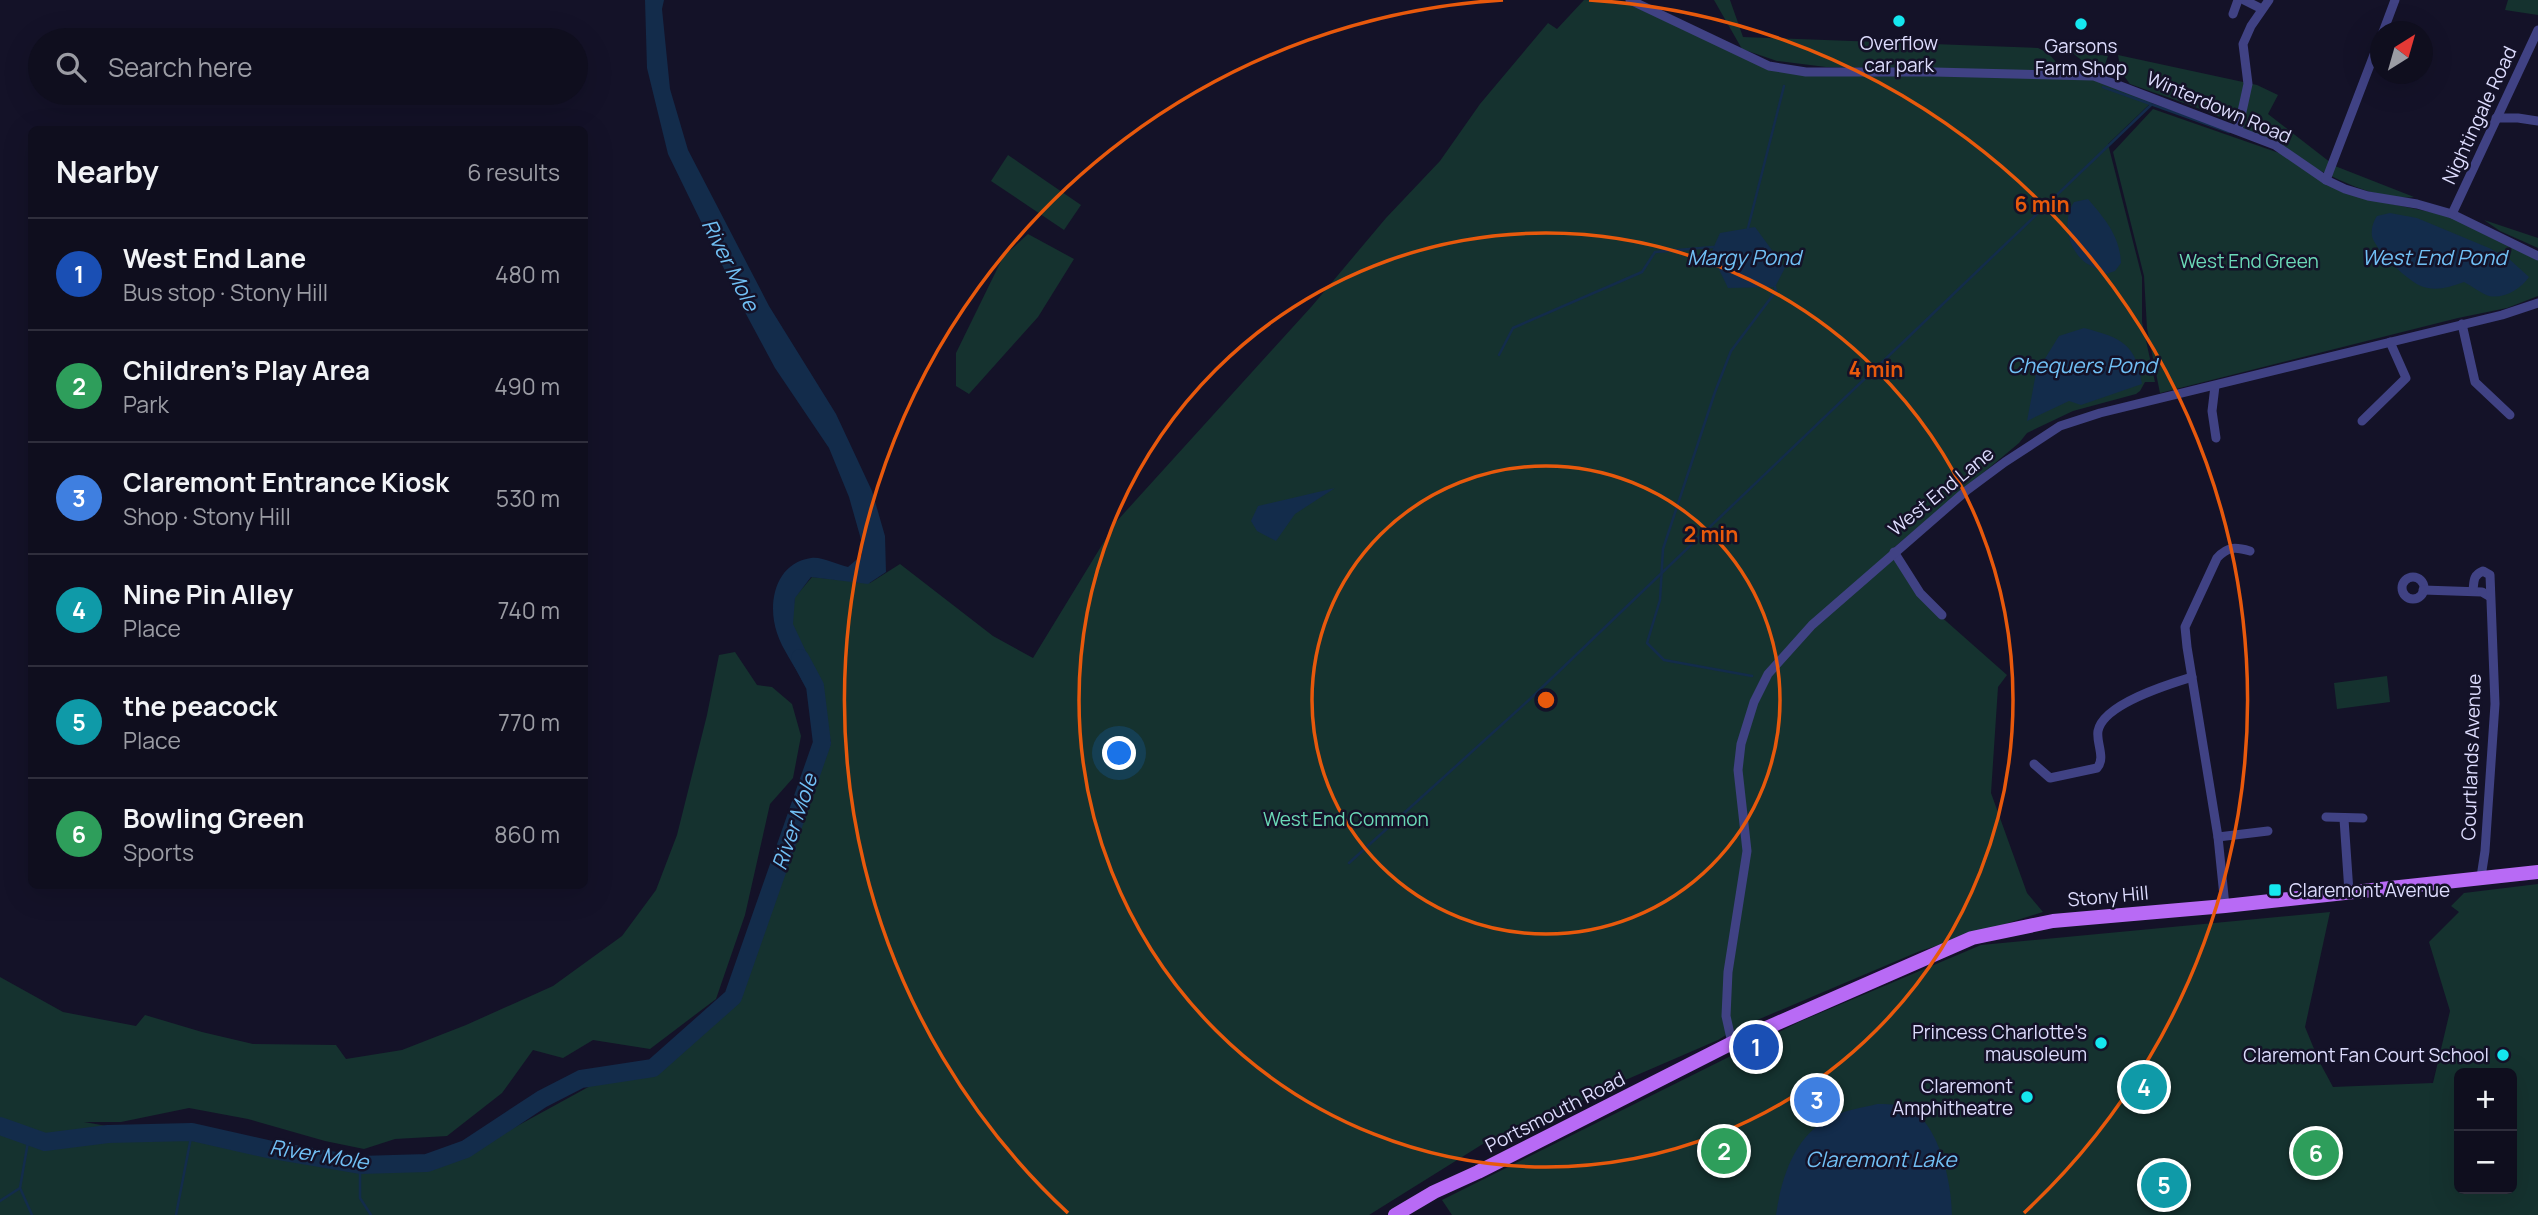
<!DOCTYPE html>
<meta charset="utf-8">
<style>
body{margin:0;font-family:Manrope,sans-serif;background:#1d1c2b;color:#f1f3f6}
.controls{position:absolute;right:21px;bottom:21px;display:grid;overflow:hidden;border-radius:10px;box-shadow:0 7px 28px #0002}
.controls button{width:63px;height:63px;display:grid;place-items:center;padding:0;border:0;border-bottom:2px solid #2f2e3c;background:#0f0e1e;color:#f1f3f6;font:35px sans-serif}
.compass{position:absolute;left:2370px;top:21px;width:63px;height:63px;border-radius:50%;background:#0f0e1e;box-shadow:0 7px 28px #0002;rotate:37deg}
.you{position:absolute;left:1120px;top:754px;width:24px;height:24px;margin:-18px;border:5px solid #fff;border-radius:50%;background:#1a73e8;box-shadow:0 0 0 10px #1a73e833}
.badge{display:grid;place-items:center;width:46px;height:46px;border-radius:50%;background:#15e7ef;color:#fff;font-size:23px;font-weight:700}
.pin{position:absolute;translate:-50% -50%;border:4px solid #fff;box-shadow:0 2px 7px #0006}
.list{margin:0;padding:0;list-style:none}
h2{display:flex;justify-content:space-between;align-items:center;height:91px;margin:0;padding:0 28px;font-size:30px}
h2 small{font-size:23px;font-weight:400;color:#9b9ca4}
.list li{display:grid;grid-template-columns:46px 1fr auto;gap:21px;align-items:center;box-sizing:border-box;height:112px;padding:0 28px;border-top:2px solid #2f2e3c}
.list b{display:block;font-size:26px;white-space:nowrap}
.list p{margin:0;font-size:23px;white-space:nowrap;color:#9b9ca4}
.list em{font-size:23px;font-style:normal;color:#9b9ca4}
.icon{flex:none;width:38px;height:38px;fill:none;stroke:currentColor;stroke-width:2;stroke-linecap:round;stroke-linejoin:round}
.map{position:relative;flex:none;width:2538px;height:1215px;overflow:hidden}
.search{position:absolute;background:#0f0e1e;box-shadow:0 7px 28px #0002;left:28px;top:28px;width:560px;height:77px;display:flex;align-items:center;gap:18px;box-sizing:border-box;padding:0 24px;border-radius:38px;color:#9b9ca4;font-size:26px}
.panel{position:absolute;background:#0f0e1e;box-shadow:0 7px 28px #0002;left:28px;top:126px;width:560px;height:763px;border-radius:10px}
.map>svg:first-child{display:block}
.green{fill:#15322f;fill-rule:evenodd}
.water{fill:#132c4b}
.lines{fill:none;stroke-linecap:round;stroke-linejoin:round}
.stream{stroke:#132c4b;stroke-width:2.5}
.river{stroke:#132c4b;stroke-width:18}
.minor{stroke:#404284;stroke-width:9}
.primary{stroke:#b86af5;stroke-width:14}
.ring{fill:none;stroke:#e8590c;stroke-width:3.5}
.poi-dot{fill:#15e7ef;stroke:#141228;stroke-width:2.5}
.labels{text-anchor:middle;stroke-width:5;stroke-linejoin:round;paint-order:stroke}
.poi-label{font-size:19px;fill:#dddcfd;stroke:#141228;text-anchor:end}
.street-label{font-size:19px;fill:#dddcfd;stroke:#141228}
.park-label{font-size:19px;fill:#6bd9b7;stroke:#141228}
.water-label{font-size:21px;font-style:italic;fill:#71c0f5;stroke:#141228}
.centre{fill:#e8590c;stroke:#141228;stroke-width:3.5}
.ring-label{font-size:21px;text-anchor:middle;font-weight:bold;fill:#e8590c;stroke:#141228;stroke-width:5;stroke-linejoin:round;paint-order:stroke}
</style>
<div class="map">
<svg width="2538" height="1215" viewBox="0 0 2538 1215">
<rect width="100%" height="100%" fill="#141228"/>
<g class="green">
<polygon points="1584,0 1626,1 1783,71 2094,79 2155,99 2108,144 2142,277 2142,322 2155,382 2145,382 2140,391 2136,394 2073,411 2027,433 2019,443 1891,550 1929,606 2007,675 1998,687 1991,793 2027,893 2043,912 1920,951 1736,1029 1718,1040 1600,1091 1542,1122 1486,1142 1369,1215 0,1215 0,977 63,1012 136,1026 145,1015 202,1032 253,1044 336,1045 346,1059 402,1050 466,1025 553,986 622,936 656,890 677,835 707,715 719,655 735,652 757,685 772,687 792,704 801,736 793,778 770,804 745,915 716,999 650,1049 593,1040 563,1058 533,1050 502,1093 447,1136 395,1139 364,1149 325,1141 248,1119 189,1108 121,1122 84,1122 377,1173 453,1161 592,1085 654,1075 739,997 831,743 817,674 791,624 795,597 812,577 870,583 900,564 993,636 1033,658 1116,522 1312,306 1386,218 1440,161 1480,104 1548,23 1557,29"/>
<polygon points="1714,0 1730,0 1743,37 2038,48 2048,53 2057,63 2052,71 1826,67 1777,61 1742,49"/>
<polygon points="2508,0 2538,0 2538,15 2505,10"/>
<polygon points="2070,51 2108,56 2104,67 2094,70"/>
<path d="M2118 55 2257 85 2278 95 2268 114 2335 166 2414 197C2359 204 2280 145 2231 122 2199 107 2163 96 2130 84L2121 72Z"/>
<polygon points="2153,109 2282,154 2367,199 2450,216 2538,260 2538,296 2507,308 2458,318 2160,393 2147,328 2144,276 2113,152"/>
<polygon points="1008,155 1081,205 1064,230 991,181"/>
<polygon points="2484,220 2538,238 2538,248 2500,231"/>
<polygon points="1028,234 1074,259 1038,317 969,394 956,386 956,353 1003,257"/>
<polygon points="2387,676 2390,702 2337,709 2334,683"/>
<path d="M2538 884V1215H1452L1442 1200 1799 1022 1981 945 2330 912 2305 1027 2319 1061 2333 1087 2433 1083 2450 1011 2429 942 2459 912 2451 906 2464 893ZM2459 1073H2512V1189H2459Z"/>
</g>
<g class="water">
<path d="M645 0H664L662 9 670 89 688 150 769 306 836 414 872 491 885 536 886 572 868 584 811 577 795 598 793 624 817 675 803 682C795 666 782 649 777 633 767 604 775 563 811 558 821 556 838 565 848 567L862 555V543L849 497 829 448 775 368 746 314 668 154 647 68Z"/>
<path d="M2088 199C2105 219 2120 236 2121 263L2115 271 2106 274C2100 270 2092 267 2086 263 2067 249 2062 220 2074 202Z"/>
<path d="M2390 213 2417 218 2489 248 2508 258 2529 277C2521 289 2504 299 2489 296 2482 294 2472 286 2464 282 2450 287 2435 292 2421 286 2408 281 2375 250 2372 236 2371 229 2373 222 2377 216Z"/>
<polygon points="1755,227 1785,268 1775,287 1728,288 1711,253 1720,233"/>
<path d="M2084 328C2122 338 2136 344 2142 384L2081 405 2069 401 2027 421 2036 373 2059 336Z"/>
<polygon points="1335,488 1295,514 1276,541 1257,531 1251,521 1258,506"/>
<path d="M1877 1104C1886 1104 1896 1104 1905 1107 1939 1119 1952 1184 1952 1215H1776C1781 1179 1794 1136 1830 1118 1844 1110 1862 1108 1877 1104Z"/>
</g>
<g class="lines">
<g class="stream">
<polyline points="2103,87 2229,132"/>
<polyline points="1748,228 1784,86"/>
<polyline points="1499,355 1513,328 1642,272 1655,252 1713,247"/>
<polyline points="1752,676 1664,660 1647,643 1660,600 1663,549 1715,392 1731,351 1776,291 1775,287"/>
<polyline points="1349,863 1530,699 2151,105"/>
<polyline points="360,1165 360,1198 371,1215"/>
<polyline points="20,1188 32,1215"/>
<polyline points="0,1201 20,1188 29,1136"/>
<polyline points="176,1215 192,1132"/>
</g>
<polyline class="river" points="0,1126 45,1142 108,1134 192,1132 272,1150 360,1165 427,1163 466,1149 542,1099 581,1079 653,1068 733,997 822,743 815,686 800,658"/>
<g class="minor">
<polyline points="1630,0 1769,66 1806,72 1934,72 2094,76 2275,145 2326,180 2345,189 2368,196 2417,204 2452,214 2538,256"/>
<polyline points="2244,0 2262,9"/>
<polyline points="2233,14 2238,0"/>
<polyline points="2383,32 2395,0"/>
<polyline points="2496,118 2518,118 2538,121"/>
<polyline points="2238,130 2248,84 2243,44 2251,26 2269,0"/>
<polyline points="2326,180 2380,39"/>
<polyline points="2452,214 2538,30"/>
<polyline points="2462,324 2475,382 2510,415"/>
<polyline points="2215,386 2212,411 2216,438"/>
<polyline points="2362,421 2406,378 2390,342"/>
<polyline points="1894,552 1920,593 1942,615"/>
<circle cx="2413" cy="588" r="11"/>
<polyline points="2423,590 2482,592 2489,596"/>
<path d="M2473 591C2474 581 2473 575 2483 571L2490 575 2495 704 2485 851 2481 877"/>
<path d="M2034 764 2050 778 2097 768C2106 758 2096 743 2098 731 2103 704 2169 684 2192 677"/>
<polyline points="2326,817 2363,818"/>
<polyline points="2344,819 2349,892"/>
<polyline points="2218,837 2268,831"/>
<path d="M2225 906 2218 837 2187 647 2185 627 2217 558C2228 546 2236 547 2250 551"/>
<polyline points="1732,1043 1726,1016 1728,972 1747,851 1738,770 1741,744 1754,702 1768,674 1812,625 1966,491 2005,462 2060,426 2100,413 2502,315 2538,303"/>
</g>
<polyline class="primary" points="1395,1215 1434,1192 1478,1172 1732,1043 1972,938 2053,921 2225,906 2538,872"/>
</g>
<g class="ring">
<circle cx="1546" cy="700" r="234"/>
<circle cx="1546" cy="700" r="467"/>
<path d="M1068 1213A701 701 0 0 1 1503 0M1589 0A701 701 0 0 1 2024 1213"/>
</g>
<g class="poi-dot">
<circle cx="1899" cy="21" r="7"/>
<circle cx="2081" cy="24" r="7"/>
<rect x="2268" y="883" width="14" height="14" rx="3.5"/>
<circle cx="2101" cy="1043" r="7"/>
<circle cx="2503" cy="1055" r="7"/>
<circle cx="2027" cy="1097" r="7"/>
</g>
<g class="labels">
<g class="poi-label">
<text x="1899" y="50" text-anchor="middle">Overflow<tspan x="1899" dy="22">car park</tspan></text>
<text x="2081" y="53" text-anchor="middle">Garsons<tspan x="2081" dy="22">Farm Shop</tspan></text>
<text x="2289" y="897" text-anchor="start">Claremont Avenue</text>
<text x="2087" y="1039">Princess Charlotte's<tspan x="2087" dy="22">mausoleum</tspan></text>
<text x="2489" y="1062">Claremont Fan Court School</text>
<text x="2013" y="1093">Claremont<tspan x="2013" dy="22">Amphitheatre</tspan></text>
</g>
<g class="street-label">
<text transform="translate(2219 107) rotate(23)" y="7">Winterdown Road</text>
<text transform="translate(2479 115) rotate(-65)" y="7">Nightingale Road</text>
<text transform="translate(1941 491) rotate(-39)" y="7">West End Lane</text>
<text transform="translate(2471 757) rotate(-88)" y="7">Courtlands Avenue</text>
<text transform="translate(2108 896) rotate(-5)" y="7">Stony Hill</text>
<text transform="translate(1555 1112) rotate(-27)" y="7">Portsmouth Road</text>
</g>
<g class="park-label">
<text x="2249" y="268">West End Green</text>
<text x="1346" y="826">West End Common</text>
</g>
<g class="water-label">
<text x="1744" y="265">Margy Pond</text>
<text x="2434" y="265">West End Pond</text>
<text transform="translate(730 265) rotate(63)" y="7">River Mole</text>
<text x="2082" y="373">Chequers Pond</text>
<text transform="translate(795 822) rotate(-71)" y="7">River Mole</text>
<text transform="translate(319 1155) rotate(9)" y="7">River Mole</text>
<text x="1881" y="1167">Claremont Lake</text>
</g>
</g>
<circle cx="1546" cy="700" r="10" class="centre"/>
<g class="ring-label">
<text x="2042" y="212">6 min</text>
<text x="1876" y="377">4 min</text>
<text x="1711" y="542">2 min</text>
</g>
</svg>
<div class="controls">
<button>+</button>
<button>−</button>
</div>
<svg class="compass" viewBox="-18 -18 36 36"><path d="M0-13l5 13h-10z" fill="#e53935"/><path d="M0 13l5-13h-10z" fill="#9b9ca4"/></svg>
<div class="you"></div>
<div class="pin badge" style="left:1756px;top:1047px;background:#1a4fb4">1</div>
<div class="pin badge" style="left:1724px;top:1151px;background:#2e9e5b">2</div>
<div class="pin badge" style="left:1817px;top:1100px;background:#3f7fe0">3</div>
<div class="pin badge" style="left:2144px;top:1087px;background:#0f9aa8">4</div>
<div class="pin badge" style="left:2164px;top:1185px;background:#0f9aa8">5</div>
<div class="pin badge" style="left:2316px;top:1153px;background:#2e9e5b">6</div>
<div class="search"><svg class="icon" aria-label="search" viewBox="0 0 24 24"><circle cx="10" cy="10" r="6"/><path d="M15 15l6 6"/></svg>Search here</div>
<section class="panel">
<h2>Nearby<small>6 results</small></h2>
<ul class="list">
<li><span class="badge" style="background:#1a4fb4">1</span><div><b>West End Lane</b><p>Bus stop · Stony Hill</p></div><em>480 m</em></li>
<li><span class="badge" style="background:#2e9e5b">2</span><div><b>Children's Play Area</b><p>Park</p></div><em>490 m</em></li>
<li><span class="badge" style="background:#3f7fe0">3</span><div><b>Claremont Entrance Kiosk</b><p>Shop · Stony Hill</p></div><em>530 m</em></li>
<li><span class="badge" style="background:#0f9aa8">4</span><div><b>Nine Pin Alley</b><p>Place</p></div><em>740 m</em></li>
<li><span class="badge" style="background:#0f9aa8">5</span><div><b>the peacock</b><p>Place</p></div><em>770 m</em></li>
<li><span class="badge" style="background:#2e9e5b">6</span><div><b>Bowling Green</b><p>Sports</p></div><em>860 m</em></li>
</ul>
</section>
</div>
